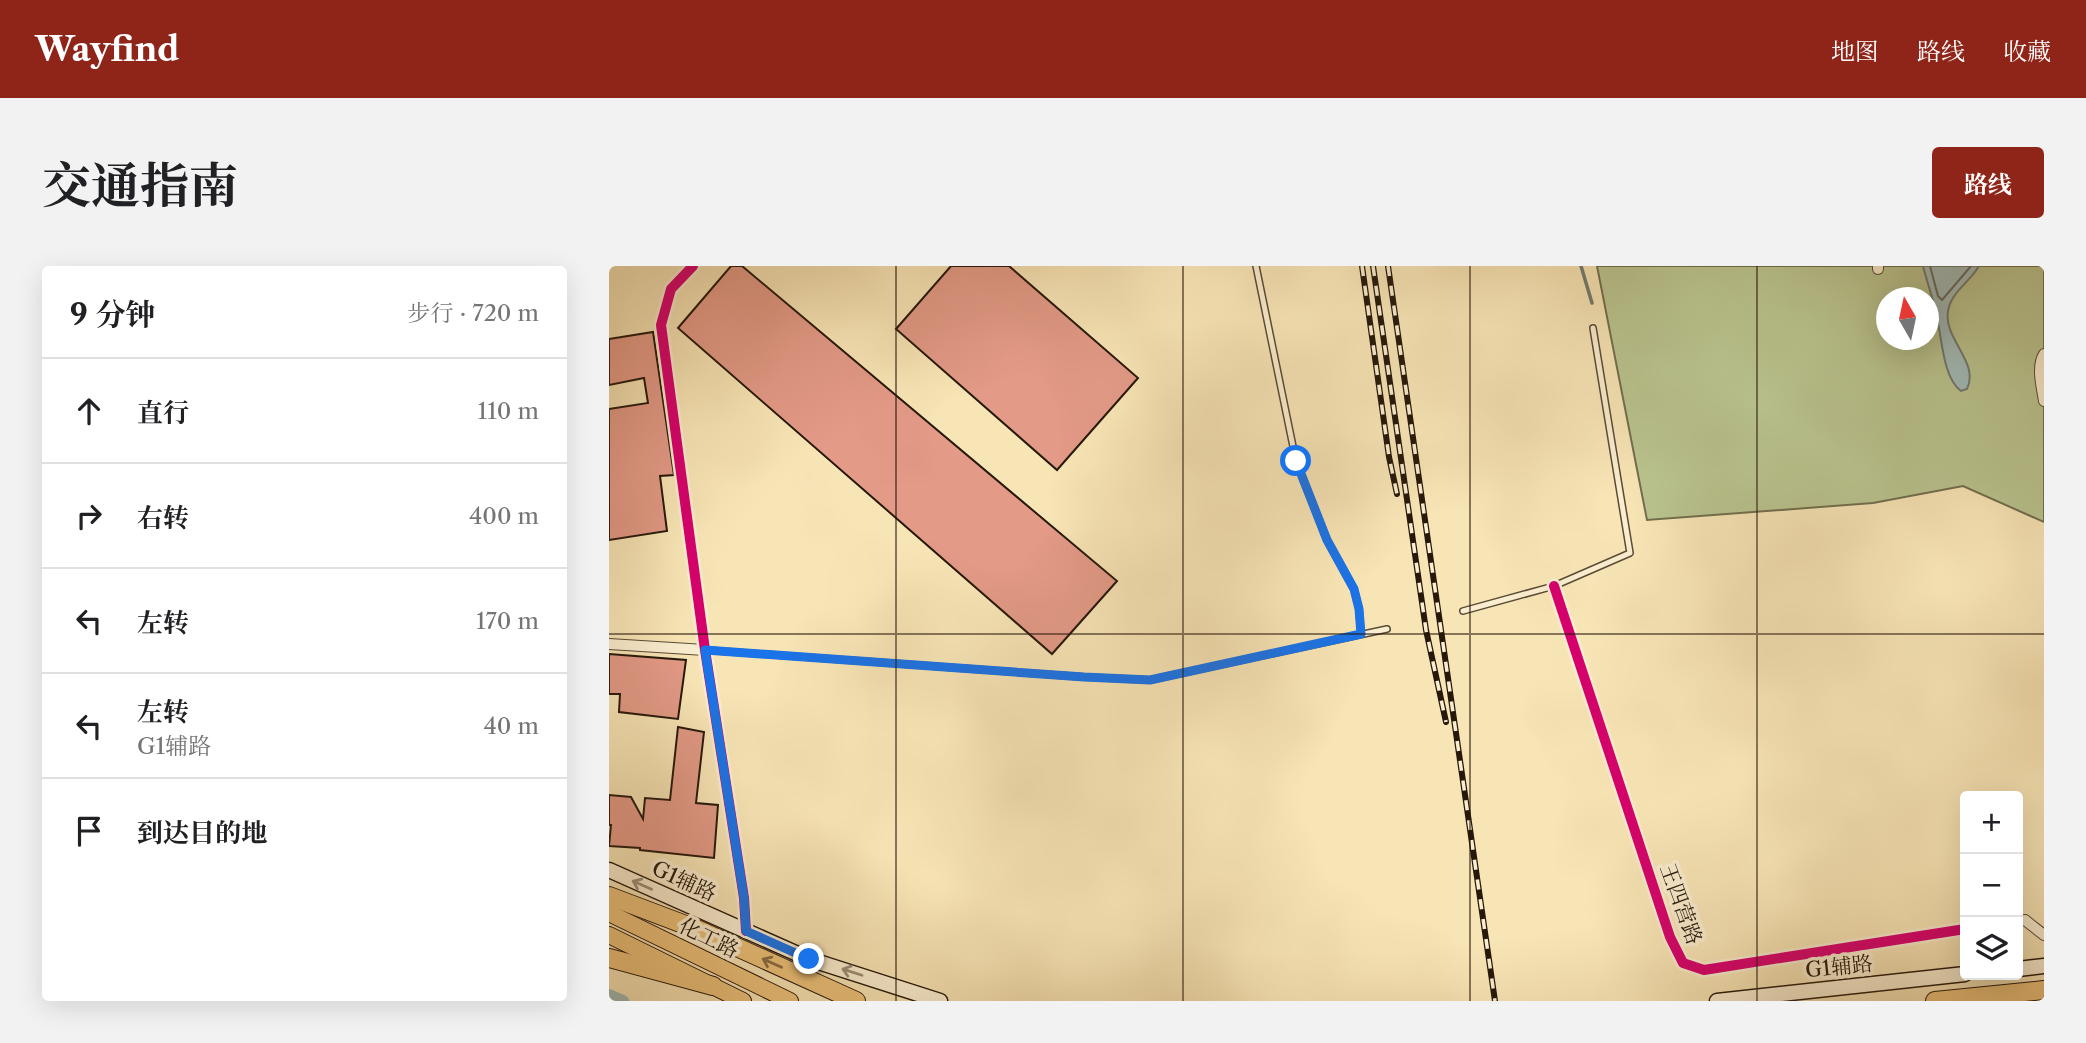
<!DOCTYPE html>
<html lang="zh">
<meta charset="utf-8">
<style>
body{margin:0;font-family:"Libre Caslon Text","Noto Serif SC",serif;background:#f2f2f2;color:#202124}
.controls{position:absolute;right:21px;bottom:21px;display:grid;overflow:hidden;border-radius:7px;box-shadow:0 7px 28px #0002}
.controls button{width:63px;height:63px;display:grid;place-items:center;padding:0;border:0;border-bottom:2px solid #e0e0e0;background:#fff;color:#202124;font:35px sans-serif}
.compass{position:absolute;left:1267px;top:21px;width:63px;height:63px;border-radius:50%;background:#fff;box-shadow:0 7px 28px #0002;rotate:351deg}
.stop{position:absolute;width:21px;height:21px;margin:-16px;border:5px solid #1a73e8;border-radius:50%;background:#fff}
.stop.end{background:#1a73e8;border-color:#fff;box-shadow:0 2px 7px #0008}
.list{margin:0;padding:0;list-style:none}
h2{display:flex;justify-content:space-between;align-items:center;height:91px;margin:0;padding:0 28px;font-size:30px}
h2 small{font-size:23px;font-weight:400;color:#757577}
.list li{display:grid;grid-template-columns:46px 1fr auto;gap:21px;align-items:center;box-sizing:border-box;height:105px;padding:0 28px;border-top:2px solid #e0e0e0}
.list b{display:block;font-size:26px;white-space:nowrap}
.list p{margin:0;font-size:23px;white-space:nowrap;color:#757577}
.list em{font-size:23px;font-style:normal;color:#757577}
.icon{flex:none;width:38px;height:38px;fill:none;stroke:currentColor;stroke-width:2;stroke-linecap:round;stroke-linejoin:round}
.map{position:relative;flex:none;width:1435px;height:735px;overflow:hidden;border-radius:7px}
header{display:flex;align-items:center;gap:42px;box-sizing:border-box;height:98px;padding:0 35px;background:#8f2418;color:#fff}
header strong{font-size:33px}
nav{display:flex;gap:38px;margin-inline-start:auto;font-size:24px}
.intro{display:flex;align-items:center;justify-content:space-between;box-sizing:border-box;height:168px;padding:0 42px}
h1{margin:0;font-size:49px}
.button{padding:18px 32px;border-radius:7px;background:#8f2418;color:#fff;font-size:24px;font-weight:700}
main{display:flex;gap:42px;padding:0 42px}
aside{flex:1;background:#fff;border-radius:7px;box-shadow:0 7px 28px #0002}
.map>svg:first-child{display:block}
.green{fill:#bac590;stroke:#706e4e;stroke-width:2;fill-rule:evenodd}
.water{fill:#a2bcb9;stroke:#707a73;stroke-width:2}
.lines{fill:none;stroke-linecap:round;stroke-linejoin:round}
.shore{stroke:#646a62;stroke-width:2}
.stream{stroke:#707a73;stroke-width:3.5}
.canal{stroke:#a2bcb9;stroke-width:12}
.building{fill:#e39a87;stroke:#26180b;stroke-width:2}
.lane-casing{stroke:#5a4b36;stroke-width:8}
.street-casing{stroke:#5a4b36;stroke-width:12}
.secondary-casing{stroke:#26180b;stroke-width:17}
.primary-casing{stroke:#26180b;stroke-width:18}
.highway-casing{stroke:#26180b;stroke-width:20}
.lane{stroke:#faeed0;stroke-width:5}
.street{stroke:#faeed0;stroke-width:10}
.secondary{stroke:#faeed0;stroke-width:14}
.primary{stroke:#ecc27b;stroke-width:16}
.highway{stroke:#ecc27b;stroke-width:18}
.rail-casing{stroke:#26180b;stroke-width:6}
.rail{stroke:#faeed0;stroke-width:3.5;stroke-dasharray:10;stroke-linecap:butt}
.cycleway-casing{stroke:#faeed0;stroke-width:15}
.cycleway{stroke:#d6006c;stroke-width:10}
.oneway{stroke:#9b8e77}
.oneway2{stroke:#896d43}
.route{stroke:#1a73e8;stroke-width:9}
.grid{fill:none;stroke:#26180b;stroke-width:2;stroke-opacity:0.55}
.labels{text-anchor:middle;stroke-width:7;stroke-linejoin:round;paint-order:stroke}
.street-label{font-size:21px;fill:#26180b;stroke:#faeed0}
</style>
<header>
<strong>Wayfind</strong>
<nav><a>地图</a><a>路线</a><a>收藏</a></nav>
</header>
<div class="intro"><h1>交通指南</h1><a class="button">路线</a></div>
<main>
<aside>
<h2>9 分钟<small>步行 · 720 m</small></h2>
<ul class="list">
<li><svg class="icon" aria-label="ahead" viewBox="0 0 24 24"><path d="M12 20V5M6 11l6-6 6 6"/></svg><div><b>直行</b></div><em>110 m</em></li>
<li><svg class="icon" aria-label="right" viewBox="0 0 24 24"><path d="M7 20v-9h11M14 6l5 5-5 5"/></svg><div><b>右转</b></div><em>400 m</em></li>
<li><svg class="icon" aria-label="left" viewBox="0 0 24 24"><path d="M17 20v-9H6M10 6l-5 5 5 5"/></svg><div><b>左转</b></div><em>170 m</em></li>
<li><svg class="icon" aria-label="left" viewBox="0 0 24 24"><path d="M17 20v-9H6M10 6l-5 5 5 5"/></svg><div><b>左转</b><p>G1辅路</p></div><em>40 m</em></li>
<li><svg class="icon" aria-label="arrive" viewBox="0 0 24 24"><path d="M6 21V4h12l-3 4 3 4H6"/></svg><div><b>到达目的地</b></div></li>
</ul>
</aside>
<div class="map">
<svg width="1435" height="735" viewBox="0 0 1435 735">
<rect width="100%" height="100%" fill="#f8e5b6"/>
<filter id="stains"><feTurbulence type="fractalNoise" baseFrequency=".00286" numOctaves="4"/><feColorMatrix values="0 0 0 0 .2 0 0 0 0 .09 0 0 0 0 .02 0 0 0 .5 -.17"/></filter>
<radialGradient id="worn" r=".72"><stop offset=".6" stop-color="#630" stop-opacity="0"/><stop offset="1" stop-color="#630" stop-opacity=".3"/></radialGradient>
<path class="green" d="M988 0H1435V256L1354 220 1264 237 1038 254ZM1278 32H1320V74H1278Z"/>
<path class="water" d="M1314 0H1370C1361 16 1342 26 1339 45 1334 73 1371 96 1358 123L1352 125C1333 111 1333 69 1327 48 1324 32 1318 16 1314 0Z"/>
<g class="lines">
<polyline class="shore" points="1321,0 1329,30 1333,34 1362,0"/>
<polyline class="stream" points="972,0 983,37"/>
<polyline class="canal" points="0,729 14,735"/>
</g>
<g class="building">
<polygon points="122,0 133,0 508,315 443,388 69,62"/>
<polygon points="342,0 400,0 529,112 448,204 287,63"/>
<polygon points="44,66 65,209 51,210 58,265 0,274 0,143 39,137 35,112 0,119 0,73"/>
<polygon points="0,388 77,394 69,453 10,446 11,428 0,428"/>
<polygon points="69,461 95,466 87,537 109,539 105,592 31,584 31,582 0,580 2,559 0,559 0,529 22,531 34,553 36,532 61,534"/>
</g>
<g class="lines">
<g class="lane-casing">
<g id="lane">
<polyline points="647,0 687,195 718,274 745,323 750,343 752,368"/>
<polyline points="854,345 945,320 1021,287 984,62"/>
<polyline points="96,384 475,411 541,414 778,363"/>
</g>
</g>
<g class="street-casing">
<g id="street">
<polyline points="84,0 62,23 52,59 96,384 135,632 137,665"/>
<polyline points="1269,0 1269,3"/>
<path d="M1435 88C1427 101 1433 121 1435 135"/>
<polyline points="945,320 1061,671 1074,697 1095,704 1356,663"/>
<polyline points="0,378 96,384"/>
<polyline points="1409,655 1416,654 1435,669"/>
</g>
</g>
<g class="secondary-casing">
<g id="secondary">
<polyline points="0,604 200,693 331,735"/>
<polyline points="1409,703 1435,700"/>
<polyline points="1108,735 1356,708"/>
</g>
</g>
<g class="primary-casing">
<g id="primary">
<polyline points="0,647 181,735"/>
<polyline points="0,669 134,735"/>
</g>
</g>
<g class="highway-casing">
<g id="highway">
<polyline points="0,630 90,664 247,735"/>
<polyline points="0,692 104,720"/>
<polyline points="1326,735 1435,724"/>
</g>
</g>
<use href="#lane" class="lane"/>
<use href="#street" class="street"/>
<use href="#secondary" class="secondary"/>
<use href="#primary" class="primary"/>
<use href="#highway" class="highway"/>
<g class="rail-casing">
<g id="rail">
<polyline points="753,0 780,191 788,228"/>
<polyline points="764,0 817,364 837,456"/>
<polyline points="779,0 886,735"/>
</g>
</g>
<use href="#rail" class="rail"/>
<g class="cycleway-casing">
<g id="cycleway">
<polyline points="84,0 62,23 52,59 96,384 135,632 137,665"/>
<polyline points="945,320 1061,671 1074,697 1095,704 1356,663"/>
</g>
</g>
<use href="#cycleway" class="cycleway"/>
</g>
<defs><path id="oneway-shaft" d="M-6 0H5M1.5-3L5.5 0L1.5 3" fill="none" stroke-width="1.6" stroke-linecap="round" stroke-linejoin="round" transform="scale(1.75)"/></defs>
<g class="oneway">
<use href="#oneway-shaft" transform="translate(33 619) rotate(-156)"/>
<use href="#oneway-shaft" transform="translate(243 706) rotate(-162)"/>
</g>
<use class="oneway2" href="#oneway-shaft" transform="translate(163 697) rotate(-156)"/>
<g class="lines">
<polyline class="route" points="200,693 137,665 135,632 96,384 475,411 541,414 752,368 750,343 745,323 718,274 687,195"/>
</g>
<path class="grid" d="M287 0V735M574 0V735M861 0V735M1148 0V735M0 368H1435"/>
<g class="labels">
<g class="street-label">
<text transform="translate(75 615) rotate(24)" y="7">G1辅路</text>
<text transform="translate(1072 638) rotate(70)" y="7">王四营路</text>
<text transform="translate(100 672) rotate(26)" y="7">化工路</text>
<text transform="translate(1230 701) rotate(-6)" y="7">G1辅路</text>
</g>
</g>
<rect width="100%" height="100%" filter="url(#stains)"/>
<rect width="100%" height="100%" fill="url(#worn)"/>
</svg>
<div class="controls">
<button>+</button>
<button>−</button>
<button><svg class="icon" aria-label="layers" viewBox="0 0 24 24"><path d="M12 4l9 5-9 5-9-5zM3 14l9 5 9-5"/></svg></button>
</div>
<svg class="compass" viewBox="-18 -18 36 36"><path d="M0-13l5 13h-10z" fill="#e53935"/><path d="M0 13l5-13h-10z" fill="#757577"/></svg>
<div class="stop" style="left:687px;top:195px"></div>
<div class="stop end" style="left:200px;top:693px"></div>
</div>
</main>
